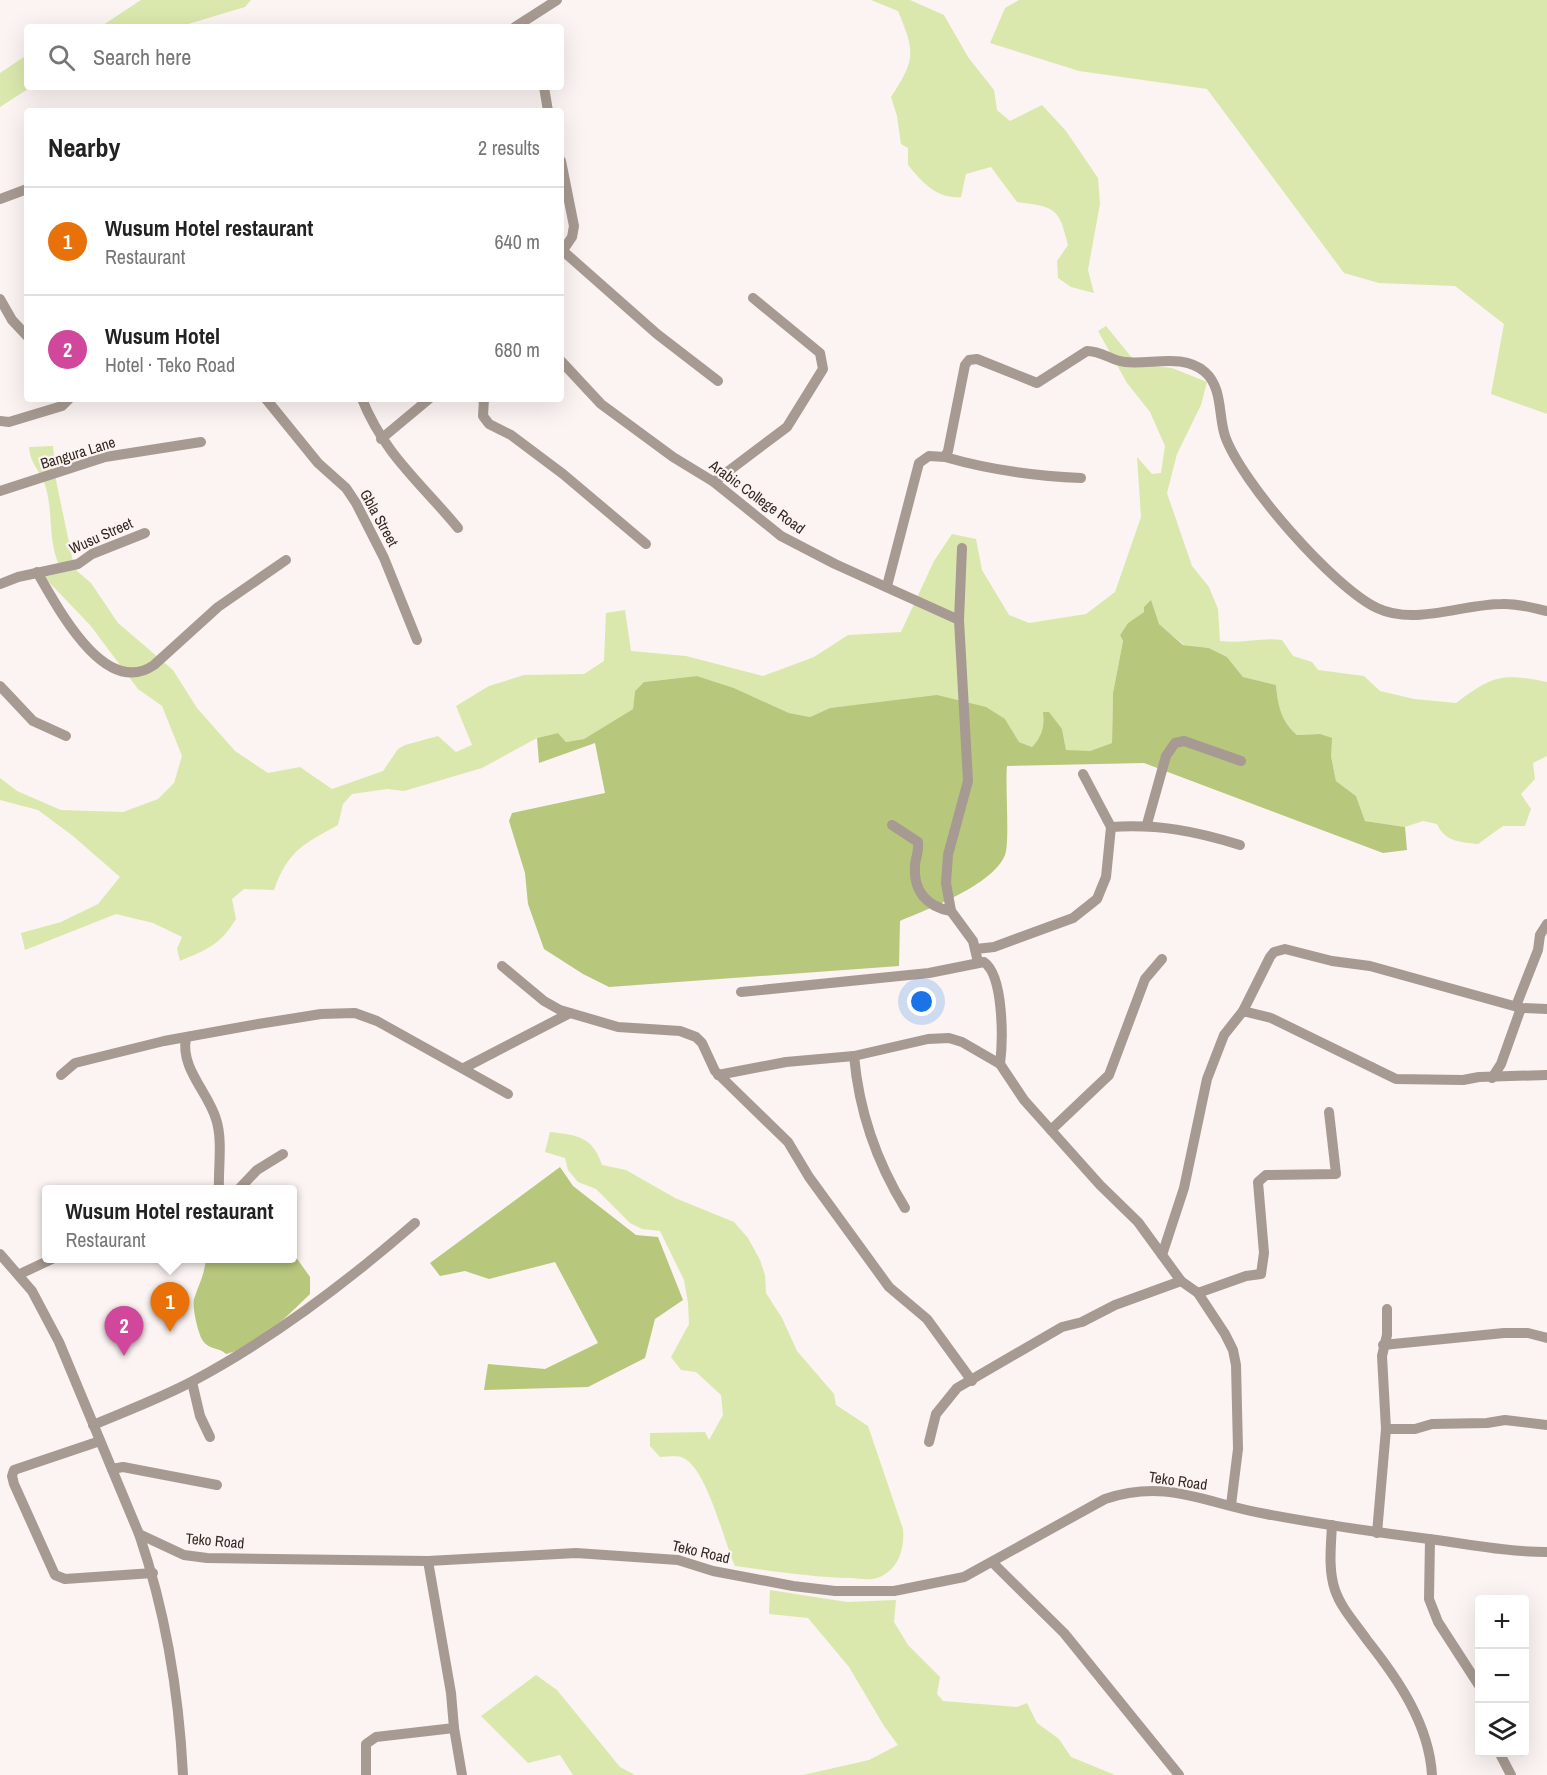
<!DOCTYPE html>
<meta charset="utf-8">
<style>
body{margin:0;font-family:"Archivo Narrow",sans-serif;background:#f2f2f2;color:#222}
.controls{position:absolute;right:18px;bottom:18px;display:grid;overflow:hidden;border-radius:6px;box-shadow:0 6px 24px #0002}
.controls button{width:54px;height:54px;display:grid;place-items:center;padding:0;border:0;border-bottom:2px solid #e0e0e0;background:#fff;color:#222;font:30px sans-serif}
.you{position:absolute;left:922px;top:1002px;width:21px;height:21px;margin:-15px;border:4px solid #fff;border-radius:50%;background:#1a73e8;box-shadow:0 0 0 9px #1a73e833}
.badge{display:grid;place-items:center;width:39px;height:39px;border-radius:50%;background:#3a8381;color:#fff;font-size:20px;font-weight:700}
.pin{position:absolute;translate:-50% -50px;filter:drop-shadow(0 2px 3px #0008)}
.pin::after{content:'';position:absolute;top:32px;width:21px;height:18px;background:inherit;clip-path:polygon(0 0,100% 0,50% 100%)}
.popup{position:absolute;left:42px;top:1185px;width:255px;height:78px;box-sizing:border-box;display:grid;place-content:center;border-radius:6px;background:#fff;filter:drop-shadow(0 2px 4px #0005);font-size:20px;white-space:nowrap;color:#767676}
.popup b{font-size:22px;color:#222}
.popup::after{content:'';position:absolute;left:50%;top:100%;margin-left:-12px;border:12px solid transparent;border-top-color:#fff}
.list{margin:0;padding:0;list-style:none}
h2{display:flex;justify-content:space-between;align-items:center;height:78px;margin:0;padding:0 24px;font-size:26px}
h2 small{font-size:20px;font-weight:400;color:#767676}
.list li{display:grid;grid-template-columns:39px 1fr auto;gap:18px;align-items:center;box-sizing:border-box;height:108px;padding:0 24px;border-top:2px solid #e0e0e0}
.list b{display:block;font-size:22px;white-space:nowrap}
.list p{margin:0;font-size:20px;white-space:nowrap;color:#767676}
.list em{font-size:20px;font-style:normal;color:#767676}
.icon{flex:none;width:33px;height:33px;fill:none;stroke:currentColor;stroke-width:2;stroke-linecap:round;stroke-linejoin:round}
.map{position:relative;flex:none;width:1547px;height:1775px;overflow:hidden}
.search{position:absolute;background:#fff;box-shadow:0 6px 24px #0002;left:24px;top:24px;width:540px;height:66px;display:flex;align-items:center;gap:15px;box-sizing:border-box;padding:0 21px;border-radius:6px;color:#767676;font-size:22px}
.panel{position:absolute;background:#fff;box-shadow:0 6px 24px #0002;left:24px;top:108px;width:540px;height:294px;border-radius:6px}
.map>svg:first-child{display:block}
.green{fill:#dae8ad}
.forest{fill:#b7c77c}
.lines{fill:none;stroke-linecap:round;stroke-linejoin:round}
.minor{stroke:#a79a92;stroke-width:10}
.labels{text-anchor:middle;stroke-width:4.5;stroke-linejoin:round;paint-order:stroke}
.street-label{font-size:15px;fill:#352823;stroke:#fbf4f2}
</style>
<div class="map">
<svg width="1547" height="1775" viewBox="0 0 1547 1775">
<rect width="100%" height="100%" fill="#fbf4f2"/>
<g class="green">
<polygon points="141,0 251,0 245,7 178,27 100,27"/>
<path d="M871 0H910L944 15 968 57 994 90 997 110 1010 121 1042 105 1066 131 1098 178 1100 204 1088 270 1094 293 1071 287 1058 278 1057 261 1068 245C1059 207 1055 207 1017 202L991 167 966 174 961 197C937 199 923 183 908 165V148L901 144 897 116 891 97C916 59 915 52 898 11Z"/>
<polygon points="1019,0 1547,0 1547,414 1491,394 1504,324 1455,286 1379,283 1344,273 1207,89 1079,71 990,43 1005,8"/>
<polygon points="27,55 27,87 31,87 0,107 0,73"/>
<path d="M1106 326 1137 364 1172 368 1207 382 1201 405 1177 454 1167 493 1192 566 1209 587 1218 609 1220 641C1242 644 1261 637 1282 640L1293 656 1312 662 1318 670 1364 676 1380 691 1414 699 1456 703C1493 675 1502 673 1547 682V756L1533 763 1535 779 1521 794 1531 809 1525 826H1503L1478 844C1460 842 1445 842 1437 824L1423 821 1405 827 1365 821 1356 796 1336 781 1331 756 1320 734 1297 735C1281 721 1278 706 1276 685L1243 677 1227 657 1209 648 1184 645 1144 612 1128 623 1120 635 1123 641 1113 693 1112 743 1090 751H1066L1062 729 1045 722 1040 739 1032 747 1019 742 1005 719 859 705 830 708 810 717 789 713 734 688 697 676 644 682 635 691 633 709 584 739 566 742 558 733 537 738 482 768 404 791 387 789 352 794 343 804 338 825C303 844 288 851 274 890L244 889 232 899 236 919C220 945 208 949 180 961L177 949 182 937 153 923 116 914 25 950 21 933 61 922 98 904 120 877 73 836 38 810 0 800V778L17 791 61 810 123 812 158 799 174 783 182 756 162 706 138 689 90 625 43 576 60 567C47 541 54 512 45 485 40 470 30 464 29 447L53 446 56 480 73 562 77 571 91 583 118 623 173 670 197 708 235 751 268 773 300 767 332 789 383 771 398 749 405 745 438 736 456 752 472 745 456 706 489 686 524 675 584 674 604 661 606 613 625 610 631 651 686 656 763 676 814 657 848 635 901 632 934 561 952 534 976 539 982 570 1009 615 1029 623 1086 614 1115 592 1141 517 1137 457 1152 474 1161 473 1165 446 1150 412 1127 383 1098 331Z"/>
<path d="M550 1132C578 1135 593 1137 602 1165L626 1170 675 1198 734 1222 748 1238 760 1260 765 1275 766 1293 782 1318 797 1351 834 1394 836 1405 868 1426 903 1529C905 1550 897 1574 873 1579 866 1580 857 1578 850 1578 811 1577 773 1571 735 1566 724 1542 707 1468 683 1458 678 1455 667 1457 660 1457L650 1446V1433L705 1432 709 1440 723 1415 721 1395 696 1372 681 1370 671 1357 689 1324 688 1303 684 1280 660 1231 642 1229 630 1223 596 1189 578 1182 568 1170 565 1158 545 1152Z"/>
<polygon points="770,1590 847,1602 896,1600 894,1622 908,1645 940,1677 937,1694 943,1701 1017,1707 1027,1703 1037,1723 1059,1739 1071,1757 1115,1775 803,1775 869,1760 898,1745 884,1726 849,1667 808,1618 769,1614"/>
<polygon points="536,1675 557,1690 620,1767 635,1775 573,1775 560,1755 528,1763 481,1716"/>
</g>
<g class="forest">
<path d="M1151 600 1159 624 1183 645 1209 648 1227 657 1243 677 1276 685C1278 706 1281 721 1297 735L1320 734 1332 738 1331 756 1336 781 1356 796 1365 821 1405 827 1407 850 1383 853 1144 763 1007 766C1005 785 1010 842 1005 855 993 885 928 909 900 921L899 966 609 987 583 974 544 949 528 904 525 873 509 821 512 813 605 793 595 743 539 763 537 738 558 733 566 742 584 739 633 709 635 691 644 682 697 676 734 688 789 713 810 717 830 708 937 695 986 707 1005 719 1019 742 1032 747C1042 737 1045 726 1043 712H1049L1062 729 1066 750 1090 751 1112 743 1113 693 1123 641 1120 635 1128 623 1144 612V607Z"/>
<polygon points="560,1167 573,1186 636,1235 658,1237 683,1300 655,1319 645,1358 588,1387 484,1390 488,1364 545,1369 598,1343 555,1262 489,1279 465,1271 440,1276 430,1263"/>
<path d="M293 1253 310 1277V1294C287 1316 258 1347 226 1354 219 1347 209 1350 203 1341 198 1333 192 1308 194 1299 199 1284 204 1276 206 1259L293 1258Z"/>
</g>
<g class="lines">
<g class="minor">
<polyline points="515,27 557,0"/>
<polyline points="544,87 548,111"/>
<polyline points="561,161 574,226 572,237 561,253"/>
<polyline points="0,199 27,189"/>
<polyline points="563,251 657,334 718,381"/>
<polyline points="0,299 12,320 27,336"/>
<polyline points="561,361 601,404 673,457 714,482 781,536 835,564 959,620"/>
<polyline points="266,399 318,463 346,488 356,503 384,558 417,640"/>
<path d="M362 399C384 454 421 483 458 528"/>
<polyline points="484,399 483,416 489,424 511,435 563,474 646,544"/>
<polyline points="0,421 9,422 62,406 69,399"/>
<polyline points="381,439 429,399"/>
<path d="M945 457C990 470 1034 476 1081 478"/>
<polyline points="714,482 787,427 823,369 820,353 753,298"/>
<polyline points="0,491 105,457 201,442"/>
<polyline points="962,548 959,620 968,781 948,855 946,883 951,911 973,941 978,962"/>
<path d="M37 572C58 608 105 699 154 665L218 607 286 560"/>
<polyline points="0,584 18,577 78,564 92,554 145,533"/>
<path d="M887 586 919 463 929 456 945 457 948 451 965 365 969 360 977 359 1037 383 1087 351C1102 351 1112 361 1125 362 1151 365 1183 353 1205 372 1223 388 1218 415 1225 436 1241 482 1333 587 1377 608 1415 626 1462 604 1502 604 1516 603 1533 608 1547 611"/>
<polyline points="0,686 33,721 66,736"/>
<polyline points="1147,824 1166,756 1175,743 1184,741 1241,761"/>
<path d="M892 825 918 842C919 851 916 857 915 865 913 891 927 907 951 911"/>
<path d="M1111 827C1159 824 1195 831 1240 845"/>
<polyline points="976,949 994,947 1073,918 1097,899 1106,877 1111,827 1083,774"/>
<polyline points="502,966 544,1001 560,1010 618,1027 680,1031 696,1037 702,1043 715,1071 788,1142 809,1177 889,1287 927,1319 972,1381"/>
<path d="M741 992 929 973 984 962C1004 976 1003 1041 1000 1064"/>
<polyline points="1516,1006 1538,950 1540,935 1547,924"/>
<polyline points="1243,1011 1270,957 1274,952 1285,949 1332,961 1370,966 1521,1008 1547,1009"/>
<path d="M186 1038C180 1068 208 1092 216 1119 223 1140 218 1168 219 1190"/>
<path d="M854 1056C859 1111 876 1161 905 1208"/>
<polyline points="464,1068 570,1013"/>
<polyline points="61,1075 75,1063 164,1041 258,1024 321,1014 355,1013 377,1021 508,1094"/>
<polyline points="718,1075 786,1062 854,1056 928,1039 949,1038 962,1042 1000,1064 1024,1100 1100,1185 1138,1222 1181,1281 1198,1293 1225,1334 1233,1350 1236,1365 1238,1449 1231,1505"/>
<polyline points="1492,1078 1501,1064 1521,1008"/>
<polyline points="1051,1130 1109,1075 1145,979 1162,959"/>
<polyline points="238,1190 257,1170 283,1154"/>
<path d="M0 1254 32 1291 59 1342 139 1534 184 1555 207 1558 428 1561 576 1553 678 1560 713 1571 793 1586 835 1591H894L964 1577 1105 1499C1168 1478 1206 1504 1266 1514 1320 1524 1374 1532 1429 1539 1468 1544 1507 1552 1547 1552"/>
<polyline points="1162,1255 1184,1188 1207,1079 1224,1035 1243,1011 1271,1018 1396,1079 1463,1080 1479,1077 1547,1075"/>
<polyline points="20,1274 54,1258"/>
<polyline points="1198,1293 1246,1276 1261,1274 1264,1253 1258,1182 1266,1175 1336,1174 1329,1112"/>
<polyline points="1383,1345 1504,1333 1528,1333 1547,1338"/>
<polyline points="192,1382 200,1416 210,1437"/>
<path d="M93 1425C126 1411 161 1398 193 1381 274 1338 346 1283 415 1223"/>
<polyline points="1386,1429 1415,1429 1432,1424 1487,1423 1505,1420 1547,1425"/>
<polyline points="100,1441 14,1470 12,1476 14,1484 55,1575 65,1579 153,1573"/>
<polyline points="929,1442 936,1414 957,1388 1062,1327 1082,1322 1115,1305 1181,1281"/>
<polyline points="112,1469 123,1467 217,1485"/>
<path d="M1332 1525C1331 1545 1328 1570 1335 1590 1341 1608 1356 1624 1367 1640 1398 1679 1429 1724 1432 1775"/>
<polyline points="1377,1533 1386,1429 1382,1356 1387,1335 1387,1309"/>
<path d="M139 1534C165 1610 179 1694 183 1775"/>
<polyline points="1430,1539 1429,1599 1438,1622 1480,1687"/>
<polyline points="993,1563 1064,1633 1179,1775"/>
<polyline points="454,1728 462,1775"/>
<polyline points="1499,1752 1511,1775"/>
<polyline points="366,1775 366,1744 376,1737 454,1728 451,1693 428,1561"/>
</g>
</g>
<g class="labels">
<g class="street-label">
<text transform="translate(78 453) rotate(-17)" y="5">Bangura Lane</text>
<text transform="translate(757 497) rotate(36)" y="5">Arabic College Road</text>
<text transform="translate(379 518) rotate(61)" y="5">Gbla Street</text>
<text transform="translate(101 536) rotate(-24)" y="5">Wusu Street</text>
<text transform="translate(1178 1481) rotate(8)" y="5">Teko Road</text>
<text transform="translate(215 1541) rotate(5)" y="5">Teko Road</text>
<text transform="translate(701 1552) rotate(13)" y="5">Teko Road</text>
</g>
</g>
</svg>
<div class="controls">
<button>+</button>
<button>−</button>
<button><svg class="icon" aria-label="layers" viewBox="0 0 24 24"><path d="M12 4l9 5-9 5-9-5zM3 14l9 5 9-5"/></svg></button>
</div>
<div class="you"></div>
<div class="pin badge" style="left:170px;top:1332px;background:#e8710a">1</div>
<div class="popup"><b>Wusum Hotel restaurant</b>Restaurant</div>
<div class="pin badge" style="left:124px;top:1356px;background:#d1479c">2</div>
<div class="search"><svg class="icon" aria-label="search" viewBox="0 0 24 24"><circle cx="10" cy="10" r="6"/><path d="M15 15l6 6"/></svg>Search here</div>
<section class="panel">
<h2>Nearby<small>2 results</small></h2>
<ul class="list">
<li><span class="badge" style="background:#e8710a">1</span><div><b>Wusum Hotel restaurant</b><p>Restaurant</p></div><em>640 m</em></li>
<li><span class="badge" style="background:#d1479c">2</span><div><b>Wusum Hotel</b><p>Hotel · Teko Road</p></div><em>680 m</em></li>
</ul>
</section>
</div>
